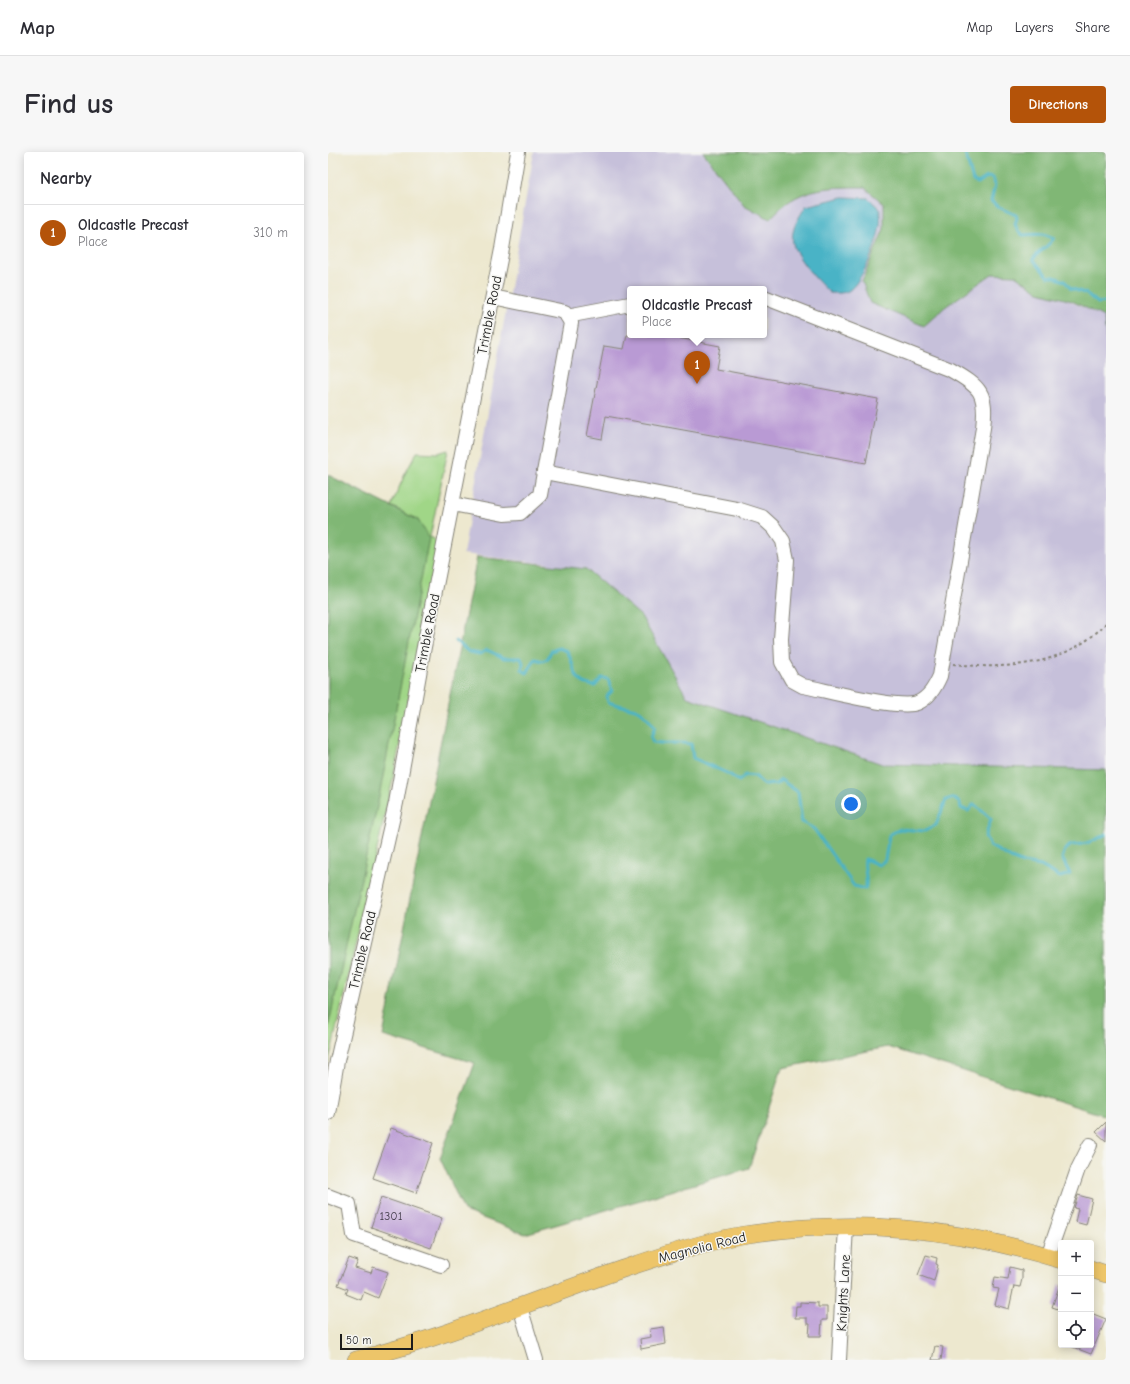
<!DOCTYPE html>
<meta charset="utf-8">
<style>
body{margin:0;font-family:"Comic Neue",sans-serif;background:#f7f7f7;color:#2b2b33}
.controls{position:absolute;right:12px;bottom:12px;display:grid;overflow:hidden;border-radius:4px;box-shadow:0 2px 10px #0003}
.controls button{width:36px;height:36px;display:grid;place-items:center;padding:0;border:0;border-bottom:1px solid #e1e1e2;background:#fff;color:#2b2b33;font:20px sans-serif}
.scale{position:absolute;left:12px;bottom:10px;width:73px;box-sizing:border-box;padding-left:4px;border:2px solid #1c1c1c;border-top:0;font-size:11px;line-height:14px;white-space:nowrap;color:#1c1c1c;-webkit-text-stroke:3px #f6f6f2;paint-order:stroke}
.you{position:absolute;left:523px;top:652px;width:14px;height:14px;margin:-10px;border:3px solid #fff;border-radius:50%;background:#1a73e8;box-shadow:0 0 0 6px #1a73e833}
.badge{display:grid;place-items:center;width:26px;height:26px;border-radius:50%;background:#b45309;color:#fff;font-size:13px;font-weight:700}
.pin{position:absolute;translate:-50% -33px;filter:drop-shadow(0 1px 2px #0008)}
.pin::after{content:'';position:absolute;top:21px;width:14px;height:12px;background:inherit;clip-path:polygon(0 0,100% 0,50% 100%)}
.popup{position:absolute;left:299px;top:134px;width:140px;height:52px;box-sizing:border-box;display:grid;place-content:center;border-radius:4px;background:#fff;filter:drop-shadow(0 1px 3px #0005);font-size:13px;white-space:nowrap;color:#7c7c81}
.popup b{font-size:15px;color:#2b2b33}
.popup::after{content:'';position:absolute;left:50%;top:100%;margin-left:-8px;border:8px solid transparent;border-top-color:#fff}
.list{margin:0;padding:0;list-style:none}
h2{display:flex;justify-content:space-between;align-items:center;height:52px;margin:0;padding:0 16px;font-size:17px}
h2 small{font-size:13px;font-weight:400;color:#7c7c81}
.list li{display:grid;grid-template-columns:26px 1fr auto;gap:12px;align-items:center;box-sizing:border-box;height:56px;padding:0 16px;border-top:1px solid #e1e1e2}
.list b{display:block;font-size:15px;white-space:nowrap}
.list p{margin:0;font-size:13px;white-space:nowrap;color:#7c7c81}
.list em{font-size:13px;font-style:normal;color:#7c7c81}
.icon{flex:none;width:22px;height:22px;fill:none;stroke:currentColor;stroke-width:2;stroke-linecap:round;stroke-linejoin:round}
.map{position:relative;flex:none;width:778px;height:1208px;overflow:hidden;border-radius:4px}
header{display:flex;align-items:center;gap:24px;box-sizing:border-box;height:56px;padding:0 20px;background:#fff;border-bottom:1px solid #e1e1e2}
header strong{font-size:19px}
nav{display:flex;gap:22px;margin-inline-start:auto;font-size:14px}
.intro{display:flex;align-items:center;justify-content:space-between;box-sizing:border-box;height:96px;padding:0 24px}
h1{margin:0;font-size:28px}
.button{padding:10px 18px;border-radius:4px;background:#b45309;color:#fff;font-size:14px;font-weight:700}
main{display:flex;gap:24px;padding:0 24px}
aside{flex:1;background:#fff;border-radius:4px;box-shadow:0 2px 10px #0003}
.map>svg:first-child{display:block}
.industrial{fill:#c6c0da;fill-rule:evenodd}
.green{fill:#a0d687;stroke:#5e7952}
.forest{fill:#80b774;stroke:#4e6a48}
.water{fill:#48b3c6;stroke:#326871}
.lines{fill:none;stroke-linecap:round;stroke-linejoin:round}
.stream{stroke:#48b3c6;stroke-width:3}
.building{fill:#b99ad4}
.minor-casing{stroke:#848276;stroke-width:16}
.major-casing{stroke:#848276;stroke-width:18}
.path{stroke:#848276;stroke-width:2;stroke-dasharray:3 3;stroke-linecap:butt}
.minor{stroke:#fff;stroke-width:14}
.major{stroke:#edc569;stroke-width:17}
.labels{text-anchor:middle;stroke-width:3;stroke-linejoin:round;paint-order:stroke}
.number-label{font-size:12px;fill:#433c4a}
.street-label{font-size:14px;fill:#1c1c1c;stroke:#f6f6f2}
</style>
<header>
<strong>Map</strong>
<nav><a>Map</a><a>Layers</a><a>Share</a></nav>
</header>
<div class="intro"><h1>Find us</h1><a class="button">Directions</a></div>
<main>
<aside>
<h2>Nearby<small></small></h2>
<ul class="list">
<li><span class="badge">1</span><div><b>Oldcastle Precast</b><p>Place</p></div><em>310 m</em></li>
</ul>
</aside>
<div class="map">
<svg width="778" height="1208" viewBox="0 0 778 1208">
<rect width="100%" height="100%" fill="#f6f6f2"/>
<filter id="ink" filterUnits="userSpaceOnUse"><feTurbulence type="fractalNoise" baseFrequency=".025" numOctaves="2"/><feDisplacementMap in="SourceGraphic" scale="8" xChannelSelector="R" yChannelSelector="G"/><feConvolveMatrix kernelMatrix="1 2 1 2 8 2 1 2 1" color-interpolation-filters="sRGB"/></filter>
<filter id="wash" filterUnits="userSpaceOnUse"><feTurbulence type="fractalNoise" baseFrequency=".012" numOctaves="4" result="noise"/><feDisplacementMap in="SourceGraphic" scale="16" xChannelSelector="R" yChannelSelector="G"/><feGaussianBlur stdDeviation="0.9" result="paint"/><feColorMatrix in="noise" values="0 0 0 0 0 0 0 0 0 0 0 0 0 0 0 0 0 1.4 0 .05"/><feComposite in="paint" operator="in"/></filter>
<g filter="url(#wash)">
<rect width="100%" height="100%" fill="#ede8cf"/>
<path class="industrial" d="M206 0H375L416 53 442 67 452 55 477 39 502 35H536L556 52V77L534 129 596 174 617 155 664 122 687 123 776 165 778 186V618L554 612 359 545 323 483 221 412 135 402ZM302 137H436V183H302Z"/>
<polygon class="green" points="120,298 102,385 111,391 65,627 0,913 0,327 90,368 63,354 77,322 89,300 110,301"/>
<g class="forest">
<path d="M375 0H778V186L776 165 744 149 711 140 687 123 664 122 617 155 596 174 542 151 534 129 556 77V52L536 35C497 35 469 35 442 67L416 53Z"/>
<polygon points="0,323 90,368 101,386 50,650 0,876"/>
<polygon points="149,405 258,417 313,464 359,545 554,612 778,618 778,964 560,895 454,916 421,1016 197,1082 136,1059 112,1006 147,911 55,884"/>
</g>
<path class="water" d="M515 45 540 46 552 57C552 62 553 68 552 73 550 90 536 125 523 137 517 142 510 141 502 141 492 132 467 105 465 91 462 78 471 65 478 54Z"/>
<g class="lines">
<g class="stream">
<path d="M637 0 645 29 650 31 659 25 665 26 667 33 663 49 670 55 688 63 689 66 687 72 690 79 695 83 715 82 726 86C720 95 712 98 705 107L720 125H726L737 129 742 136 759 142 770 151 778 150"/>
<path d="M128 489 141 500 152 502 159 498 176 506H193L195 511 194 518 199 521 207 507 215 509 220 506 223 499 231 496 239 499C249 517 243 531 267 534L274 526 280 527 284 539 279 544 280 550C304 559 310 550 327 575L323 585 325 590C339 593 350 589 363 592L365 606 401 622 411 629 417 623 427 624 436 633 448 632 453 628 470 640 474 670 486 677 526 734 537 737C541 728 535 717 537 707L551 713 557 708 561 683 572 677 597 679 608 673 618 648 625 646 632 651 633 656 640 659 646 652 663 667 657 685 662 694 683 706 695 711 713 714 732 725 742 722 734 706 737 698 743 693C757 693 766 689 778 682"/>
</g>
</g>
<g id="blocks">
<g class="building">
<polygon points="299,183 334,183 392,194 388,217 550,247 538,311 278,264 274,287 259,284 276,194 296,197"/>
<polygon points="778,970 778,989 768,980"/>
<polygon points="63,976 105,991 88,1041 45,1026"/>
<polygon points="750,1043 764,1047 758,1073 747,1070 750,1057 746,1056"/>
<polygon points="53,1045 114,1066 103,1096 43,1075"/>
<polygon points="598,1103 609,1106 608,1112 610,1113 606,1129 590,1123"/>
<polygon points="21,1106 30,1109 27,1116 43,1121 45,1115 60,1120 50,1146 36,1140 33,1148 18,1142 20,1137 10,1133"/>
<polygon points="682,1115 694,1118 694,1127 692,1135 686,1134 681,1157 667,1153 671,1137 665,1136 667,1125 680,1127"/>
<polygon points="732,1132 733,1133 733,1158 724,1155"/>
<polygon points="472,1150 490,1151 490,1155 499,1155 499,1168 494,1168 493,1184 481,1184 482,1172 479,1172 479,1166 467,1166 468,1154 472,1154"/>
<polygon points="763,1161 778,1167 763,1202 742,1194 763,1193"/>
<polygon points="336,1175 338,1192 313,1197 312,1187 323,1185 322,1177"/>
<polygon points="607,1194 615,1195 613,1208 604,1208"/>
</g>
</g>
</g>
<g filter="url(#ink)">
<use href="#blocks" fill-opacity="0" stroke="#848276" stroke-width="1"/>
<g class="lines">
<g class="minor-casing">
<g id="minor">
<polyline points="239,164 302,152"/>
<path d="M216 320 409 357 434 365 446 376 455 389 459 408 453 487 454 510 464 528 475 534C497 538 571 558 589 551 601 546 607 535 612 524L655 276C659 241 653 235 623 218L436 145"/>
<polyline points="124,352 176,362 192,361 212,343 243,171 237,160 165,145"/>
<polyline points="0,961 9,909 68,651 95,500 174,97 190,0"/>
<polyline points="0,1044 21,1052 26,1083 113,1113"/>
<polyline points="720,1104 750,1017 762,993"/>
<polyline points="192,1155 208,1208"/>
<polyline points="511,1208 518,1074"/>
</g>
</g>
<g class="major-casing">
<g id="major">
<polyline points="763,1117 778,1122"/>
<path d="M28 1208C119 1185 206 1148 295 1117 334 1104 374 1090 415 1083 525 1066 626 1075 733 1108"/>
</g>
</g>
<path class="path" d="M625 512C680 518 739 514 778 471"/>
<use href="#minor" class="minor"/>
<use href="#major" class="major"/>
</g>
</g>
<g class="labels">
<g class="number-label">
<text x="63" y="1068">1301</text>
</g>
<g class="street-label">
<text transform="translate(161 163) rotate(-79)" y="5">Trimble Road</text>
<text transform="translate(99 481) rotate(-79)" y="5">Trimble Road</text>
<text transform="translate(34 798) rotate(-77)" y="5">Trimble Road</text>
<text transform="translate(374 1095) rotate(-14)" y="5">Magnolia Road</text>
<text transform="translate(515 1141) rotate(-87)" y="5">Knights Lane</text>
</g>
</g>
</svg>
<div class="controls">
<button>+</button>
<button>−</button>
<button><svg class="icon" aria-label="locate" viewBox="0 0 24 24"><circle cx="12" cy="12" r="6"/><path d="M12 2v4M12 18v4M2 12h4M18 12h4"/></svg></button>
</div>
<div class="scale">50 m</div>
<div class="you"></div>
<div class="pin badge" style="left:369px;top:232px">1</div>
<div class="popup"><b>Oldcastle Precast</b>Place</div>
</div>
</main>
